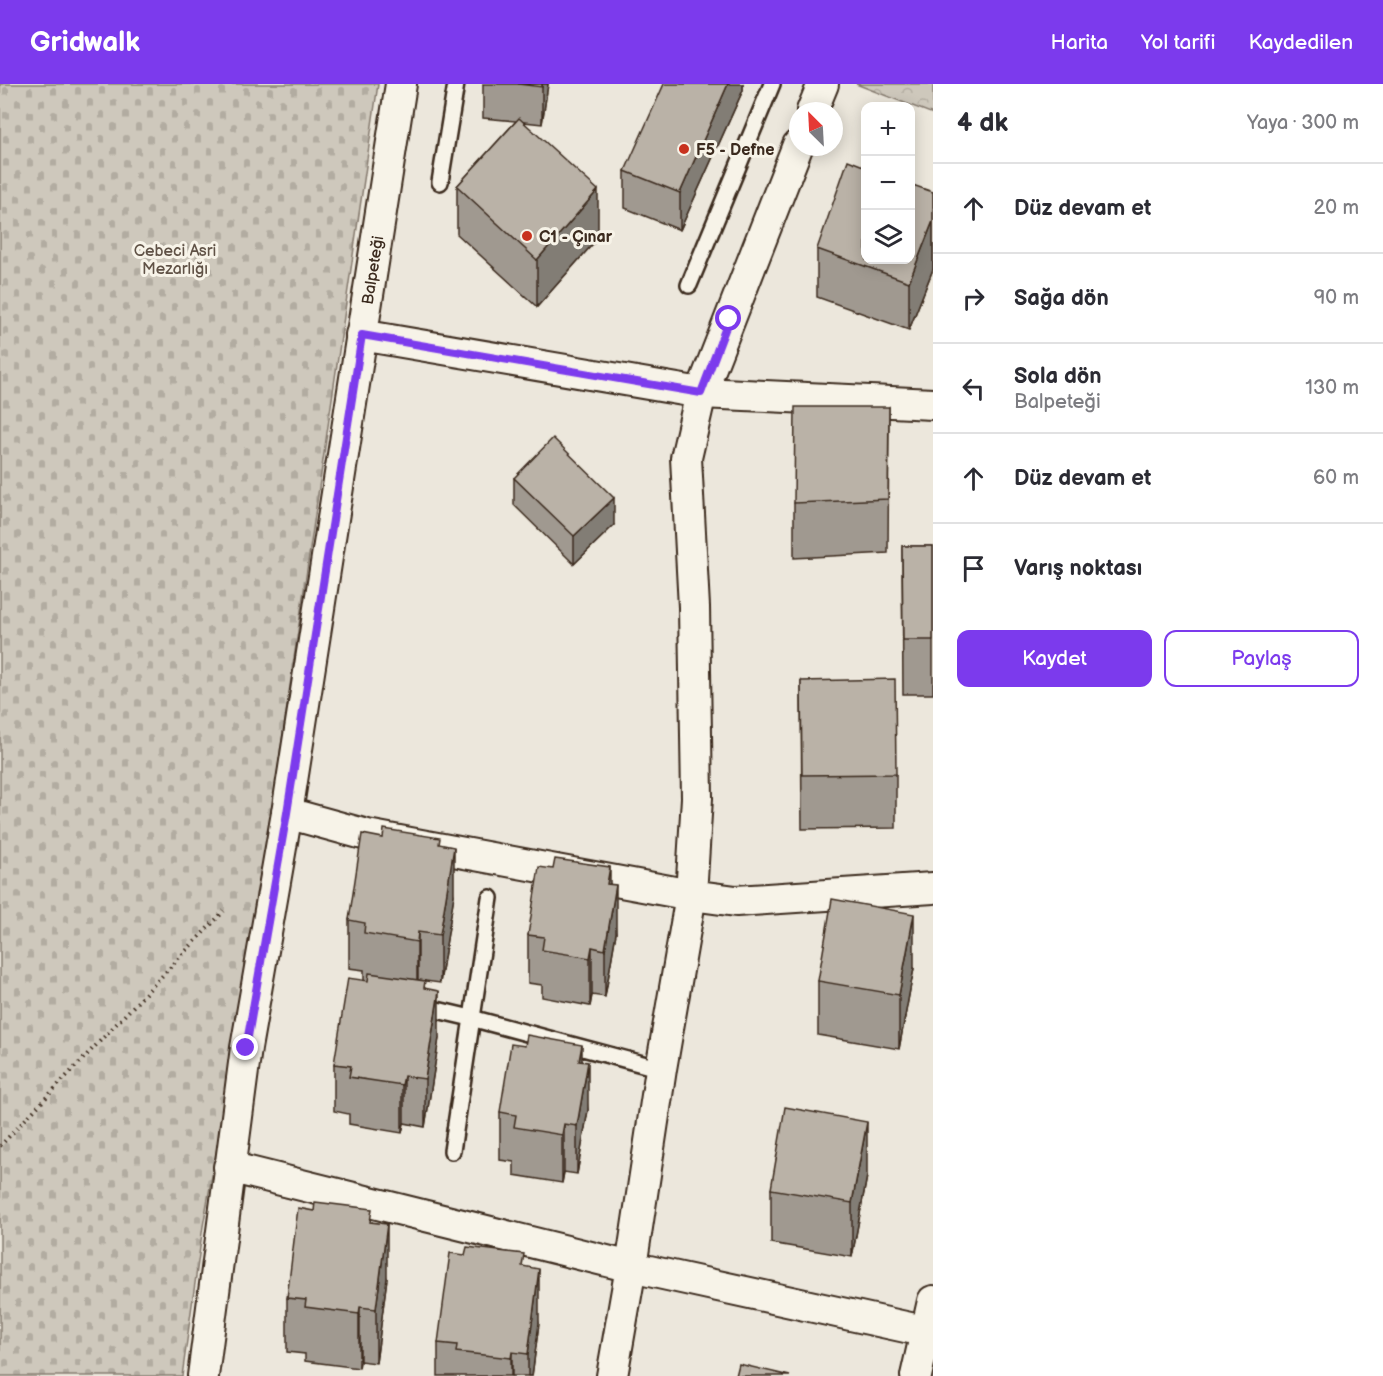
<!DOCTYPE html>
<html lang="tr">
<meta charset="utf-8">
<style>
body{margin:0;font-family:"Balsamiq Sans",sans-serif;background:#f2f2f3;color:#2b2b33}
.controls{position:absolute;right:18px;top:18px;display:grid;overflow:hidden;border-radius:12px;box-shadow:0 3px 15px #0003}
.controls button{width:54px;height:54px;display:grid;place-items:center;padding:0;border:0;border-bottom:2px solid #e1e1e2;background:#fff;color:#2b2b33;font:30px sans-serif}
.compass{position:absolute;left:789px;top:18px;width:54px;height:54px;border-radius:50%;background:#fff;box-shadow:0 3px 15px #0003;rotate:336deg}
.stop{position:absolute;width:18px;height:18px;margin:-14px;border:4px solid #7c3aed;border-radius:50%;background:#fff}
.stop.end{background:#7c3aed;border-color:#fff;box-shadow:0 2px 6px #0008}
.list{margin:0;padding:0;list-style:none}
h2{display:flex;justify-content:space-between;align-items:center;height:78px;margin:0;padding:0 24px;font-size:26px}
h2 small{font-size:20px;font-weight:400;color:#7c7c81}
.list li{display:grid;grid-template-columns:39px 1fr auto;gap:18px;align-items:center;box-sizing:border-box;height:90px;padding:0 24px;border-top:2px solid #e1e1e2}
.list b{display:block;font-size:22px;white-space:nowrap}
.list p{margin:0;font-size:20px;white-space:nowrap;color:#7c7c81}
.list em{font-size:20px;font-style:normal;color:#7c7c81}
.actions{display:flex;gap:12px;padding:18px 24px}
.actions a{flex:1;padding:14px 0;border:2px solid #7c3aed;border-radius:12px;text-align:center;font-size:21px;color:#7c3aed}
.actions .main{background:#7c3aed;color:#fff}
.icon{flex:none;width:33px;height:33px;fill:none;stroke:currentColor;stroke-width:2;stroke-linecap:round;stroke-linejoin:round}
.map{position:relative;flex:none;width:933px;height:1292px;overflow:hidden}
header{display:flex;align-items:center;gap:36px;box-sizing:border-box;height:84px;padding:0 30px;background:#7c3aed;color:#fff}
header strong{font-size:28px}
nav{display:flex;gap:33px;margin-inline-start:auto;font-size:21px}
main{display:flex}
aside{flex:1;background:#fff}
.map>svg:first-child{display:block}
.cemetery{fill:url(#cemetery-stones);stroke:#84796d;stroke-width:1.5}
.park{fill:url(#park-crowns);stroke:#84796d;stroke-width:1.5}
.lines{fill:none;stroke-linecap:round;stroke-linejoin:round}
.service-casing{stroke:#3b2a1e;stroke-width:20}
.minor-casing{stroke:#3b2a1e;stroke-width:34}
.path{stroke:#3b2a1e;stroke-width:4;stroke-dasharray:1.5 4.5;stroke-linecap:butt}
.service{stroke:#f7f3e8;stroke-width:15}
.minor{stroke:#f7f3e8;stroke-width:30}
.wall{fill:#a09990;stroke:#3b2a1e;stroke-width:1.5}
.shaded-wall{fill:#827d75;stroke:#3b2a1e;stroke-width:1.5}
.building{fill:#bab2a7;stroke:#3b2a1e;stroke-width:1.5}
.route{stroke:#7c3aed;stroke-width:8}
.poi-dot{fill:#c8321e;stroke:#f7f3e8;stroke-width:2}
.labels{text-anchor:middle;stroke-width:6;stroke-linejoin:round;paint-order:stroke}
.poi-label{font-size:16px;font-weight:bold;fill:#3b2a1e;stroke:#f7f3e8;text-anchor:start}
.park-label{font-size:16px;fill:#605246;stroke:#f7f3e8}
.street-label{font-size:16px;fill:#3b2a1e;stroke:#f7f3e8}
</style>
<header>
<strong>Gridwalk</strong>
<nav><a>Harita</a><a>Yol tarifi</a><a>Kaydedilen</a></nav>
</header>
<main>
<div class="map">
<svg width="933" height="1292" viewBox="0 0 933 1292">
<defs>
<pattern id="cemetery-stones" width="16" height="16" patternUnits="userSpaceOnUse" patternTransform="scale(1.5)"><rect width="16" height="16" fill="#cec8bc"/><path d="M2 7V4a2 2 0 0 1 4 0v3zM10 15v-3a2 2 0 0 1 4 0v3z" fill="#b2aca1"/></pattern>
<pattern id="park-crowns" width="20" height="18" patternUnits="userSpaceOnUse" patternTransform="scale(1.5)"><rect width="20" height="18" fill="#cec8bc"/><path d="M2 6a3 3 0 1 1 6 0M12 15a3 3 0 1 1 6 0" fill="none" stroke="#b2aca1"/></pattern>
</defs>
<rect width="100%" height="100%" fill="#ece7dc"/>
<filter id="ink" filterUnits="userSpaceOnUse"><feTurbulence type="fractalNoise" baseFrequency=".0167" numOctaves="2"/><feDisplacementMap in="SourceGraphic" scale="12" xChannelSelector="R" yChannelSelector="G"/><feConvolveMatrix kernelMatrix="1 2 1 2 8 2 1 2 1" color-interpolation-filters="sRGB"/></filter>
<g filter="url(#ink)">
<polygon class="cemetery" points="0,0 378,0 248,889 203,1142 182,1292 0,1292"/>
<polygon class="park" points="856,0 933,0 933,30"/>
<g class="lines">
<g class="service-casing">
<g id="service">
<polyline points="440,98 456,0"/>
<polyline points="689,201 772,0"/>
<polyline points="420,922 471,934 661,985"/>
<polyline points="452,1067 490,814"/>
</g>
</g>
<g class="minor-casing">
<g id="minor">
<polyline points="812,27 823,0"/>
<polyline points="361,251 701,309 933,320"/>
<polyline points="287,729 401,0"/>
<polyline points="229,1083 631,1183 933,1249"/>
<polyline points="203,1292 246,964 287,729 367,751 691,811 736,817 933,804"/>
<polyline points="612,1292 631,1183 661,985 691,811 697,714 694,523 686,374 701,309 798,61"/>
<polyline points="916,1292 933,1217"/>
</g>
</g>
<polyline class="path" points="0,1062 224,827"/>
<use href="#service" class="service"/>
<use href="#minor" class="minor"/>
</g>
<g class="wall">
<polygon points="483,0 548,0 542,40 524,38 598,154 537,223 457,150 457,102 516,37 483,34"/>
<polygon points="743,0 743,6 680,146 625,124 625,87"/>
<polygon points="933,108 933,185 909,246 817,213 817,165"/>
<polygon points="889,323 888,469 794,474 794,419"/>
<polygon points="514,394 614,441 574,480 514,421"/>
<polygon points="902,462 933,462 933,610 903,610"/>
<polygon points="801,597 896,690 896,744 802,745"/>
<polygon points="383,754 440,761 454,811 440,899 418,896 425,904 439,954 425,1043 404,1039 402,1049 349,1040 349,1030 334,1027 334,980 364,897 364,886 349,884 349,836"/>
<polygon points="610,800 616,849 605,913 592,911 590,922 542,913 542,901 528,899 528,851"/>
<polygon points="914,884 899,965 818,951 818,897"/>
<polygon points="582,977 588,1026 577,1090 564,1088 562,1099 514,1091 514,1078 500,1076 500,1028"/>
<polygon points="867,1092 852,1173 771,1159 771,1105"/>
<polygon points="372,1138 387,1194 376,1279 360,1277 359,1284 305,1277 305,1270 287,1268 287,1214"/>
<polygon points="524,1183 539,1239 532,1292 438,1292 438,1259"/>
</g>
<g class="shaded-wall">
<polygon points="542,0 548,0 542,40"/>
<polygon points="728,0 743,0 743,6 680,146 680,109"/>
<polygon points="598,106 598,154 537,223 537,176"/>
<polygon points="933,137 933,185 909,246 909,198"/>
<polygon points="614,414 614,441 574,480 574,452"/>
<polygon points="454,763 454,811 440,899 440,851"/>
<polygon points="610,783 610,831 607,800"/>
<polygon points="616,801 616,849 605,913 605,866"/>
<polygon points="914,830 914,884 899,965 899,911"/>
<polygon points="418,848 418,896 417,905 417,858"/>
<polygon points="592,863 592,911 590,922 590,874"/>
<polygon points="439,907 439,954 425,1043 425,995"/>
<polygon points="582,961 582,1008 579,977"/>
<polygon points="588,978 588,1026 577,1090 577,1042"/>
<polygon points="404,992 404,1039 402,1049 402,1001"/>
<polygon points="867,1038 867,1092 852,1173 852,1119"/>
<polygon points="564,1040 564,1088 562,1099 562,1051"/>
<polygon points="387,1140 387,1194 376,1279 376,1225"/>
<polygon points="539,1185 539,1239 532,1292 528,1292 528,1270"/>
<polygon points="360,1223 360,1277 359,1284 359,1230"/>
<polygon points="512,1268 512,1292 511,1292 511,1274"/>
</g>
<g class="building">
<polygon points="518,0 542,0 542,3"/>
<polygon points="664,0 728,0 680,109 625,87"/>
<polygon points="519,34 598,106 537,176 457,102"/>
<polygon points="848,76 866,83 866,176 910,176 910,100 933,108 933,137 909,198 817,165"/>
<polygon points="795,323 889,323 888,415 794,419"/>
<polygon points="553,354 614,414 574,452 514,394"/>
<polygon points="902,462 933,462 933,556 903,556"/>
<polygon points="895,595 896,690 802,691 801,597"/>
<polygon points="384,745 440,754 439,760 454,763 440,851 418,848 417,858 364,849 365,839 349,836 362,750 383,754"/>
<polygon points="555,775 610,783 607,800 616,801 605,866 592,863 590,874 542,866 544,853 528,851 539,783 553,785"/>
<polygon points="832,815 914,830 899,911 818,897"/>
<polygon points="369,889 425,897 424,904 439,907 425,995 404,992 402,1001 349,993 351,982 334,980 348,894 368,897"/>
<polygon points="527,951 582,961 579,977 588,978 577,1042 564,1040 562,1051 514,1043 516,1031 500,1028 511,960 525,962"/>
<polygon points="785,1023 867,1038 852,1119 771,1105"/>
<polygon points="315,1118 372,1125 370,1138 387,1140 376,1225 360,1223 359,1230 305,1223 306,1216 287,1214 298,1124 314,1127"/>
<polygon points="467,1163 524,1170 522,1182 539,1185 528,1270 512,1268 511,1274 456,1268 457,1261 438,1259 450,1169 465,1171"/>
<polygon points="739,1280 790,1292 736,1292"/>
</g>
</g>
<g class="lines" filter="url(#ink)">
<polyline class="route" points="246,964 287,729 362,251 701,309 729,235"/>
</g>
<g class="poi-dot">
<circle cx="684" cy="65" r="6"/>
<circle cx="527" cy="152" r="6"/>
</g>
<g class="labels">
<g class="poi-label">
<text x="696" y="71">F5 - Defne</text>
<text x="539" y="158">C1 - Çınar</text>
</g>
<g class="park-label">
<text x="175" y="172">Cebeci Asri<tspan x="175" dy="18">Mezarlığı</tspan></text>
</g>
<g class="street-label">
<text transform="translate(372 186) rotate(-81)" y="6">Balpeteği</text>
</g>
</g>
</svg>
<div class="controls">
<button>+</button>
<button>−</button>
<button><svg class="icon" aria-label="layers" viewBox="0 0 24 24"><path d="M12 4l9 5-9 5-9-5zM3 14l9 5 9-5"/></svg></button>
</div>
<svg class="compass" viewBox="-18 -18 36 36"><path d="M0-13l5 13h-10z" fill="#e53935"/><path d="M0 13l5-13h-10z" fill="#7c7c81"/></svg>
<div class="stop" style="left:729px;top:235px"></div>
<div class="stop end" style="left:246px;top:964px"></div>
</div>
<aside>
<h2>4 dk<small>Yaya · 300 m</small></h2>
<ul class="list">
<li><svg class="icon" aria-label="ahead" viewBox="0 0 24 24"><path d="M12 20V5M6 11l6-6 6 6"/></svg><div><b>Düz devam et</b></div><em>20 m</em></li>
<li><svg class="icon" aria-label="right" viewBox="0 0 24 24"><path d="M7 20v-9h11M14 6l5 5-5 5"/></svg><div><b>Sağa dön</b></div><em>90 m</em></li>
<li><svg class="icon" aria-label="left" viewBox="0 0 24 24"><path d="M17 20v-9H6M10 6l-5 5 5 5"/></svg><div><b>Sola dön</b><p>Balpeteği</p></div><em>130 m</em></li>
<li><svg class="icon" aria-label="ahead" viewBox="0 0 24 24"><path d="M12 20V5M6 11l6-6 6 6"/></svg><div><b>Düz devam et</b></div><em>60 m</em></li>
<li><svg class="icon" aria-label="arrive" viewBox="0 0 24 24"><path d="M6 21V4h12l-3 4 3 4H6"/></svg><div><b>Varış noktası</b></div></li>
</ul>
<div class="actions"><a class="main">Kaydet</a><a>Paylaş</a></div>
</aside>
</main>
